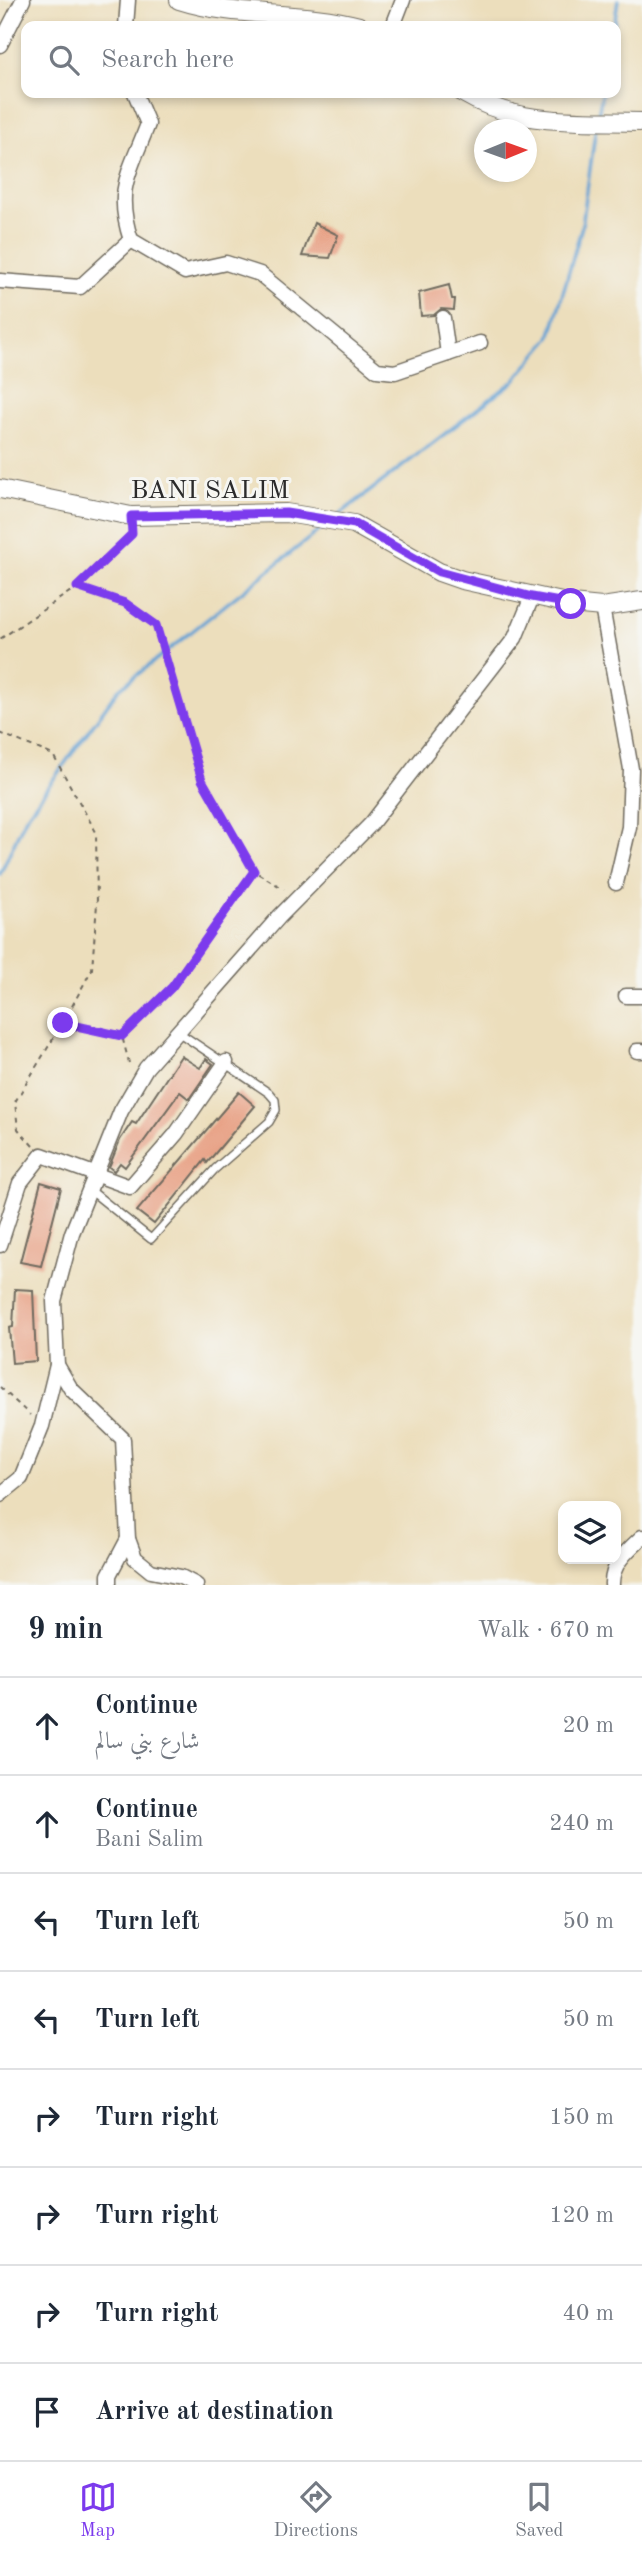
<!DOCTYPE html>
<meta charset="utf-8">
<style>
body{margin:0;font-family:"Old Standard TT",Amiri,serif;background:#f2f2f3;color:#1f2937}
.controls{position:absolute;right:21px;bottom:21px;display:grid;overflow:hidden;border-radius:14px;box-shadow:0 4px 10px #0003}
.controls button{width:63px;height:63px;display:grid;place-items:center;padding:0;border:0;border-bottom:2px solid #e0e1e3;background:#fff;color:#1f2937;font:35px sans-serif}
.compass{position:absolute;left:474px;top:119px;width:63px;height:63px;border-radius:50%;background:#fff;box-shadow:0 4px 10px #0003;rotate:89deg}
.stop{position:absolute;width:21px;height:21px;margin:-16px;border:5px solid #7c3aed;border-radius:50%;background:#fff}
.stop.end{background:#7c3aed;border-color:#fff;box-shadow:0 2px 7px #0008}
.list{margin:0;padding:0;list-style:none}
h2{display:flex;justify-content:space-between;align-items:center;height:91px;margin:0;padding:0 28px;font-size:30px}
h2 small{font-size:23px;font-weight:400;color:#747a83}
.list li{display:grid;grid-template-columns:46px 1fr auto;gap:21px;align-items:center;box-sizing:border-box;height:98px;padding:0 28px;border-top:2px solid #e0e1e3}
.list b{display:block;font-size:26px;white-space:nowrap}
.list p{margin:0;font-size:23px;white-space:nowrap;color:#747a83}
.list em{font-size:23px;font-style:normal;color:#747a83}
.icon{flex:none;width:38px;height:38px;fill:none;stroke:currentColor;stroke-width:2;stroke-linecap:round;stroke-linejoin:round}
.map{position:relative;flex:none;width:642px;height:1585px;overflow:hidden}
.search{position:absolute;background:#fff;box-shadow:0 4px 10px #0003;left:21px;right:21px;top:21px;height:77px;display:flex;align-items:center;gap:18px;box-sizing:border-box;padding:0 24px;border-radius:14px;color:#747a83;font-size:26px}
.sheet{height:875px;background:#fff}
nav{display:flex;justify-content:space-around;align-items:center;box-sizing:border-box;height:98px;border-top:2px solid #e0e1e3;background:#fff;font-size:19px;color:#747a83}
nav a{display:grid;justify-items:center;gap:4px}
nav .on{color:#7c3aed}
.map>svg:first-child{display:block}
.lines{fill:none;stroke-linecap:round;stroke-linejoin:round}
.stream{stroke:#62a1d4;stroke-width:3.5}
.building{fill:#e8a387}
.service-casing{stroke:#6f6a5e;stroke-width:10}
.minor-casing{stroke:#6f6a5e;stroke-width:17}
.tertiary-casing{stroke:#6f6a5e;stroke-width:20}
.path{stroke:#6f6a5e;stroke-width:2;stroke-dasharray:5 5;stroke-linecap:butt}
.service{stroke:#fff;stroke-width:7}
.minor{stroke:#fff;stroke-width:14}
.tertiary{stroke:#fff;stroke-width:18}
.route{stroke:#7c3aed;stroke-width:9}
.labels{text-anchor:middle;stroke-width:6;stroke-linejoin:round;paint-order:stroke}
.street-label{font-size:26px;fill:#2b2b2b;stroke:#f6f6f2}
</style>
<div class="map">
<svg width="642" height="1585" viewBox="0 0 642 1585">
<rect width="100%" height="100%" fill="#f6f6f2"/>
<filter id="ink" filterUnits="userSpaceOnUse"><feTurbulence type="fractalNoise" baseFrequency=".0143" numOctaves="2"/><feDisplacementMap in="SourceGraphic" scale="14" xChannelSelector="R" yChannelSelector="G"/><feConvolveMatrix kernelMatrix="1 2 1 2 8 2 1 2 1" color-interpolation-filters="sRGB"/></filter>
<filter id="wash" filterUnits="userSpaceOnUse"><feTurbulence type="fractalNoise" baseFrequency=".00686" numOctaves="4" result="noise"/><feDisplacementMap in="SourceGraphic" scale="28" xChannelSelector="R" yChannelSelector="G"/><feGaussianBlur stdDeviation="1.57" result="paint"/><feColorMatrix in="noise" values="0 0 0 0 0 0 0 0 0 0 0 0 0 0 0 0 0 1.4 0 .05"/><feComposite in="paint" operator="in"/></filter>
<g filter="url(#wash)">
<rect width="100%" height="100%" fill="#ecdebc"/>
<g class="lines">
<g class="stream">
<polyline points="614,26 618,0"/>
<polyline points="598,115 602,93"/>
<polyline points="340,514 514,381 550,338 582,226 596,126"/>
<polyline points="0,874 26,817 118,690 326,525"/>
</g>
</g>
<g id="blocks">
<g class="building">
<polygon points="314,223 338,235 330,258 302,256"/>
<polygon points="449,285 452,299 455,299 454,310 441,309 434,315 421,316 419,293"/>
<polygon points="181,1056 200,1068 206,1059 213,1064 189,1099 180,1092 125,1167 120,1163 114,1171 109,1167 120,1140 132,1122 136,1124"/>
<polygon points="239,1092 255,1106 207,1163 205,1160 154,1224 137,1211"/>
<polygon points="41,1182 61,1188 41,1266 20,1262"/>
<polygon points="15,1289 33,1290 36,1361 12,1363 9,1328 13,1327"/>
</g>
</g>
</g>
<g filter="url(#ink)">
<use href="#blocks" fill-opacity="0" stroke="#6f6a5e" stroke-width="2"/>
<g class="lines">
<g class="service-casing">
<polyline id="service" points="90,1190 151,1239 215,1169 269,1122 276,1110 275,1100 269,1093 178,1032"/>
</g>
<g class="minor-casing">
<g id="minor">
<polyline points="126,26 128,0"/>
<polyline points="393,26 403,0"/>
<polyline points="0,45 23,0"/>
<path d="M135 93 148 124C130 172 114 189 131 240L185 272 226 263 260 274 377 370 395 372 480 343"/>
<polyline points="0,281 80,287 131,240"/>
<polyline points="443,318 448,354"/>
<polyline points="602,607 631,769 629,827 616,883"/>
<polyline points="626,996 642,996"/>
<polyline points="637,1051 642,1051"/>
<polyline points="0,1245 20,1183 42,1155 130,1187 176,1134 226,1062"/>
<polyline points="57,1365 71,1389 123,1439 128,1539 135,1558 151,1571 181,1577 196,1585"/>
<polyline points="0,1495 21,1478 42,1426 57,1365 54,1301 72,1233 121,1111 146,1068 279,917 371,824 515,638 532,597"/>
<polyline points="109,1585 109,1575 128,1539"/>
<path d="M612 1585C611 1564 628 1550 642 1537"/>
</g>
</g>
<g class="tertiary-casing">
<g id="tertiary">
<path d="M179 0C238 19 300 10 359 26"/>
<path d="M463 93C520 127 578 120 642 122"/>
<polyline points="0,489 131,516 286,513 354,524 439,572 462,580 571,604 602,607 642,601"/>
</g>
</g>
<g class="path">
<polyline points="77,587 125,603 156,625 202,780 254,871 284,889"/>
<polyline points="0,639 77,587 132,533"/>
<polyline points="0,733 53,755 96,832 97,904 92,969 63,1023 122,1036"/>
<polyline points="129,1063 122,1036 172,987 254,872"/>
<polyline points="33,1146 18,1129 15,1102 62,1024"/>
<polyline points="0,1387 30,1415"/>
</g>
<use href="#service" class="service"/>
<use href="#minor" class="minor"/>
<use href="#tertiary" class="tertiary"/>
</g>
</g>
<g class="lines" filter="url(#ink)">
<polyline class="route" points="63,1023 122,1036 172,987 254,871 202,780 156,625 125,603 77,587 132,534 131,516 286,513 355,524 439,572 532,597 571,604"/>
</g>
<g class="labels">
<g class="street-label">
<text x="210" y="498">BANI SALIM</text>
</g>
</g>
</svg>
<div class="controls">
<button><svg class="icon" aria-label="layers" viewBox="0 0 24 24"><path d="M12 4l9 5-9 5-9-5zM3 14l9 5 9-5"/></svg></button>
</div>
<svg class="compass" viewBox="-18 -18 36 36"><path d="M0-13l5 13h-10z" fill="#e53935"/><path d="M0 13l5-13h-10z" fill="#747a83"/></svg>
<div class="stop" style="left:571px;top:604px"></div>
<div class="stop end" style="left:63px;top:1023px"></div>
<div class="search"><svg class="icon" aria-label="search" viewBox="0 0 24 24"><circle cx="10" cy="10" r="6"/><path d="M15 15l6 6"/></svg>Search here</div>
</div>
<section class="sheet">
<h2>9 min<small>Walk · 670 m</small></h2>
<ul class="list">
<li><svg class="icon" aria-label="ahead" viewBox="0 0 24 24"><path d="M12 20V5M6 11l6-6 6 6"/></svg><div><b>Continue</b><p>شارع بني سالم</p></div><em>20 m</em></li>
<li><svg class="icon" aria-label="ahead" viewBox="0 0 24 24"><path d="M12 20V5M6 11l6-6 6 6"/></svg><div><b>Continue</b><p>Bani Salim</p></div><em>240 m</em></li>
<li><svg class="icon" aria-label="left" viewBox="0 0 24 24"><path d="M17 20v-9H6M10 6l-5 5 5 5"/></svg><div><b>Turn left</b></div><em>50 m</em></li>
<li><svg class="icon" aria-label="left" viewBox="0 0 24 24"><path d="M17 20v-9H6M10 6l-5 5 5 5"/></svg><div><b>Turn left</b></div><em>50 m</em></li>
<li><svg class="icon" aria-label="right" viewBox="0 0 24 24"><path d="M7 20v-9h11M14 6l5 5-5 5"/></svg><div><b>Turn right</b></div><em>150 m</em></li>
<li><svg class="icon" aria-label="right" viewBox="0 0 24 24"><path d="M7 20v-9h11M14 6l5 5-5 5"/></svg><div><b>Turn right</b></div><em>120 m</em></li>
<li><svg class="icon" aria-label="right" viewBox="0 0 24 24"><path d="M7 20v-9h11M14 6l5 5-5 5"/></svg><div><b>Turn right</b></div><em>40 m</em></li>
<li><svg class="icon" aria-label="arrive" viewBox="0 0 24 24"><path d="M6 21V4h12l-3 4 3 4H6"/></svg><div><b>Arrive at destination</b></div></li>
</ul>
</section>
<nav>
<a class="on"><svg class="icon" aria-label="map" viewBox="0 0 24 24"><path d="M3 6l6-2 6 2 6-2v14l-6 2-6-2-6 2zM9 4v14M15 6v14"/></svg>Map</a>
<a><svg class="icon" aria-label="directions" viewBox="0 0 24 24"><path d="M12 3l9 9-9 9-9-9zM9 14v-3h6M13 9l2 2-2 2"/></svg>Directions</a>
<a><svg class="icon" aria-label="saved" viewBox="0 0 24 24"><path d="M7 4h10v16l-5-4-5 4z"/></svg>Saved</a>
</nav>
